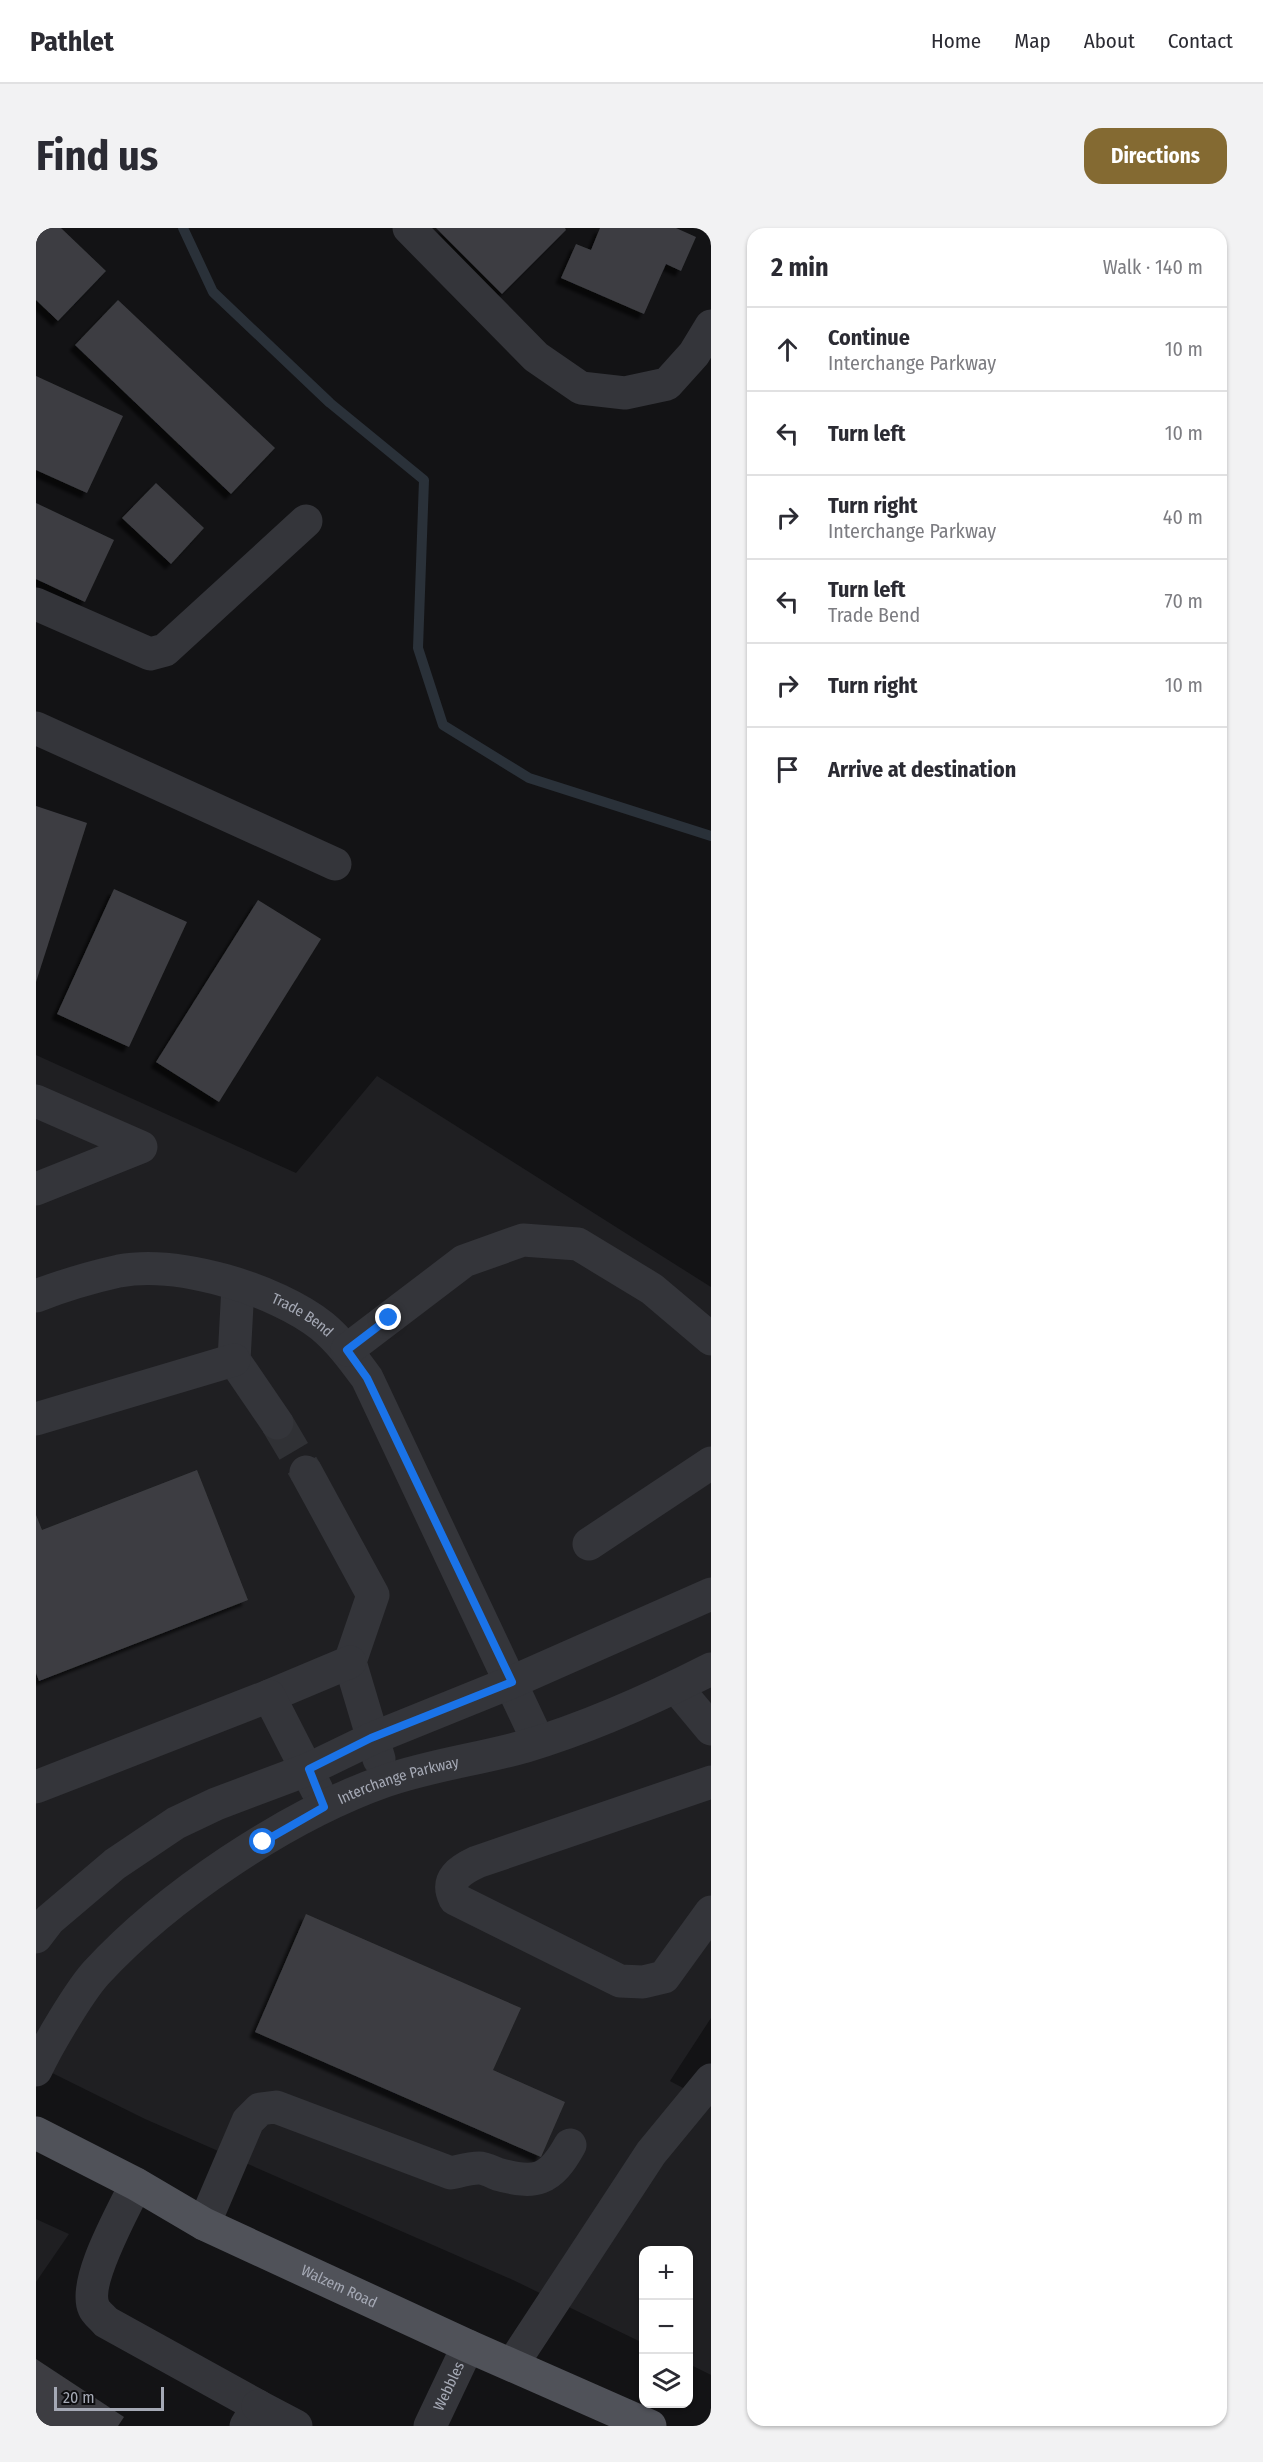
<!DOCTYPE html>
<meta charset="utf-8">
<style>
body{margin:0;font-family:"Fira Sans Condensed",sans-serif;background:#f2f2f3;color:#2b2b33}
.controls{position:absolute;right:18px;bottom:18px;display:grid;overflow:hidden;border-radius:12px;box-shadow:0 2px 4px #0004}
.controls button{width:54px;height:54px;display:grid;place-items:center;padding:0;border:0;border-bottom:2px solid #e1e1e2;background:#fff;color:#2b2b33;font:30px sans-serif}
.scale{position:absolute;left:18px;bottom:15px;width:110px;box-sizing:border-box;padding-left:6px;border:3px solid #a5a9b5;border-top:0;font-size:16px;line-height:21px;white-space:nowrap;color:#a5a9b5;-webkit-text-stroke:4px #0e0e10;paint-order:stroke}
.stop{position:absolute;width:18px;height:18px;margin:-14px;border:4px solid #1a73e8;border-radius:50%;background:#fff}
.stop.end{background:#1a73e8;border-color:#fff;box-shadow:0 2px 6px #0008}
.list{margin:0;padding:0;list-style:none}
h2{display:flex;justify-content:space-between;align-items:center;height:78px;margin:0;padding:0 24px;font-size:26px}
h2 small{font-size:20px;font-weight:400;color:#7c7c81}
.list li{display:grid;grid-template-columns:39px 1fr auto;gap:18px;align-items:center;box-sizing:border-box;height:84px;padding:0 24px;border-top:2px solid #e1e1e2}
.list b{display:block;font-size:22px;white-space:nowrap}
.list p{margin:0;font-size:20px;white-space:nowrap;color:#7c7c81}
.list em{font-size:20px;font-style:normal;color:#7c7c81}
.icon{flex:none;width:33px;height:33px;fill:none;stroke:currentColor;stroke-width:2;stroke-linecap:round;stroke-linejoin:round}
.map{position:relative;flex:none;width:675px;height:2198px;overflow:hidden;border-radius:18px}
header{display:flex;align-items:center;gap:36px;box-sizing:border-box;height:84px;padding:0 30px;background:#fff;border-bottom:2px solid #e1e1e2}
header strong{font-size:28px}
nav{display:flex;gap:33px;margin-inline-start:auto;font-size:21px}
.intro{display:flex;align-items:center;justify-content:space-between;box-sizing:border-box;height:144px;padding:0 36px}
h1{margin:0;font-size:42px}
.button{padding:15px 27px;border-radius:18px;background:#846a32;color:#fff;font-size:21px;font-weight:700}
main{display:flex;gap:36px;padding:0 36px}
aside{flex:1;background:#fff;border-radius:18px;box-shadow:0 2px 4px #0004}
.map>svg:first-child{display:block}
.built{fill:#1f1f22}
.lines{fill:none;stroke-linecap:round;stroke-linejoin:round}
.stream{stroke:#2a3139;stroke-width:10}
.building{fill:#3d3e42;filter:url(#shadow)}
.minor-tunnel{stroke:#303135;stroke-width:33;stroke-dasharray:33 16;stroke-linecap:butt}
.minor{stroke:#34353a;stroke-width:33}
.major{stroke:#505259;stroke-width:33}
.route{stroke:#1a73e8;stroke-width:8}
.labels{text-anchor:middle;stroke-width:4.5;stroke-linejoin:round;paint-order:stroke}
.street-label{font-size:15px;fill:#a5a9b5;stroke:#0e0e10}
</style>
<header>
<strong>Pathlet</strong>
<nav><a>Home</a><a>Map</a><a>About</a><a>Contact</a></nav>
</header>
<div class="intro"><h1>Find us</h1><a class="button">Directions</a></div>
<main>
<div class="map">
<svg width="675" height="2198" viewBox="0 0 675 2198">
<defs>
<filter id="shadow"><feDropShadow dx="-5.5" dy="5.5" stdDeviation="1.5" flood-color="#0009"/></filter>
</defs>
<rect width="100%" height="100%" fill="#131315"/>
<g class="built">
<polygon points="0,827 260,945 341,848 675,1059 675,1790 634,1853 675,1875 675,2147 653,2136 652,2022 608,2022 607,2115 477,2052 109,1891 0,1837"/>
<polygon points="0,1991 33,2006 0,2054"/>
</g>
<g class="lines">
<polyline class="stream" points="147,0 177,64 294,175 388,252 382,420 407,497 493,550 675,608"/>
</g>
<g class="building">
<polygon points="0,0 25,0 70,43 22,93 0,72"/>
<polygon points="400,0 529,0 530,2 466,66"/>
<polygon points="564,0 640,0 660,9 645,43 630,36 608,86 525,50 540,16 555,22"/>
<polygon points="82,72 239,220 195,266 39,117"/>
<polygon points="0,148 87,188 51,265 0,242"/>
<polygon points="120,255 168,300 135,336 86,290"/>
<polygon points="0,275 78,312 49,374 0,351"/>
<polygon points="0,578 51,595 0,754"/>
<polygon points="78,661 151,694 93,819 21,786"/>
<polygon points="222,672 285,711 183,874 120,834"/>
<polygon points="161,1242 212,1372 3,1453 0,1445 0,1287 6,1302"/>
<polygon points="270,1686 485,1780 457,1842 529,1874 505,1929 219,1804"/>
<polygon points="0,2131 88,2189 82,2198 0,2198"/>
</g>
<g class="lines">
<polyline class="minor-tunnel" points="241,1195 270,1244"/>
<g class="minor">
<polyline points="373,0 500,129 545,160 589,165 631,156 658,126 675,98"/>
<polyline points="0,376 114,426 129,422 270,293"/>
<polyline points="0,500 299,636"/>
<polyline points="0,873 105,919 0,961"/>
<polyline points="202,1058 198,1132 241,1195"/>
<path id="s1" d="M0 1068C26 1058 56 1049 83 1043 142 1032 239 1061 286 1098 304 1113 317 1131 331 1150L502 1513"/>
<polyline points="311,1122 428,1033 487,1012 542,1016 616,1061 675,1111"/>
<polyline points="0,1191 198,1132"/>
<polyline points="270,1244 337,1367 314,1434 343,1531"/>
<polyline points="553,1316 675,1235"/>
<polyline points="640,1459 675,1501"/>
<polyline points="233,1468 314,1434"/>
<path d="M675 1554 441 1634C424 1642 409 1651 419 1671L584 1753 607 1754 628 1749 675 1684"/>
<polyline points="0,1559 233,1468 281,1562"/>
<polyline points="0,1709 13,1692 79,1636 140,1595 180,1576 273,1541 335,1511 476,1454 675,1366"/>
<path id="s2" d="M0 1842C11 1818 43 1764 60 1745 131 1668 250 1588 349 1553 395 1537 444 1531 490 1518 554 1499 616 1471 675 1441"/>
<path d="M100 1956C88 1982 46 2054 58 2080 60 2085 67 2090 70 2094L222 2178 210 2198"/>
<path d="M168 1996 212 1893 224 1881 240 1879 415 1945C424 1943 434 1940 443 1940 449 1940 456 1944 461 1946 500 1957 514 1953 534 1917"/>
<polyline points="476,2137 615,1925 675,1852"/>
<polyline points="222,2178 260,2198"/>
<path id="s3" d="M394 2198 432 2118"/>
</g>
<path class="major" id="s4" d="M0 1905 100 1956 168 1996 432 2118 614 2198"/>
</g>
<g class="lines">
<polyline class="route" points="227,1614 288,1579 273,1541 335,1510 476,1454 331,1150 311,1122 353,1090"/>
</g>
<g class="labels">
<g class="street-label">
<text dy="5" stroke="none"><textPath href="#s1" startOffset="279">Trade Bend</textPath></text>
<text dy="5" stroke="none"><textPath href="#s2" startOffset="477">Interchange Parkway</textPath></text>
<text dy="5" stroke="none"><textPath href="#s4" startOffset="340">Walzem Road</textPath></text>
<text dy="5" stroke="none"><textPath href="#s3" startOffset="44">Webbles</textPath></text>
</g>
</g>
</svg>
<div class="controls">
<button>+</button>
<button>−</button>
<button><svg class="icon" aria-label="layers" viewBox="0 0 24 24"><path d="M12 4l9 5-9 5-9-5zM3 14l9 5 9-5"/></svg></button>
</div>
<div class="scale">20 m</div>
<div class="stop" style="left:227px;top:1614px"></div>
<div class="stop end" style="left:353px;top:1090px"></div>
</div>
<aside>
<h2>2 min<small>Walk · 140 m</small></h2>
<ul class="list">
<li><svg class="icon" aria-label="ahead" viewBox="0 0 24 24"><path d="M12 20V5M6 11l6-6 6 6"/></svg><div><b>Continue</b><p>Interchange Parkway</p></div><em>10 m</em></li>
<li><svg class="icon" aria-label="left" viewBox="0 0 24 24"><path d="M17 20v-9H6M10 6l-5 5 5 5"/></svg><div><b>Turn left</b></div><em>10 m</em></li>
<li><svg class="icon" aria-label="right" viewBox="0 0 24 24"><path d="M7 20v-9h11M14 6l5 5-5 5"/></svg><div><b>Turn right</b><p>Interchange Parkway</p></div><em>40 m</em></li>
<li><svg class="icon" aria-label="left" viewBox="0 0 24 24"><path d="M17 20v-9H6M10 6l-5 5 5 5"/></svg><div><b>Turn left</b><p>Trade Bend</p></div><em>70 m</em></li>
<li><svg class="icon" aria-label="right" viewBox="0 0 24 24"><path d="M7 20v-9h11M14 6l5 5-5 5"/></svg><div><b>Turn right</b></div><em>10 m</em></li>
<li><svg class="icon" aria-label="arrive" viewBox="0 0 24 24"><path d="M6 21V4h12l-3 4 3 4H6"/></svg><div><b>Arrive at destination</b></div></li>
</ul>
</aside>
</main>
